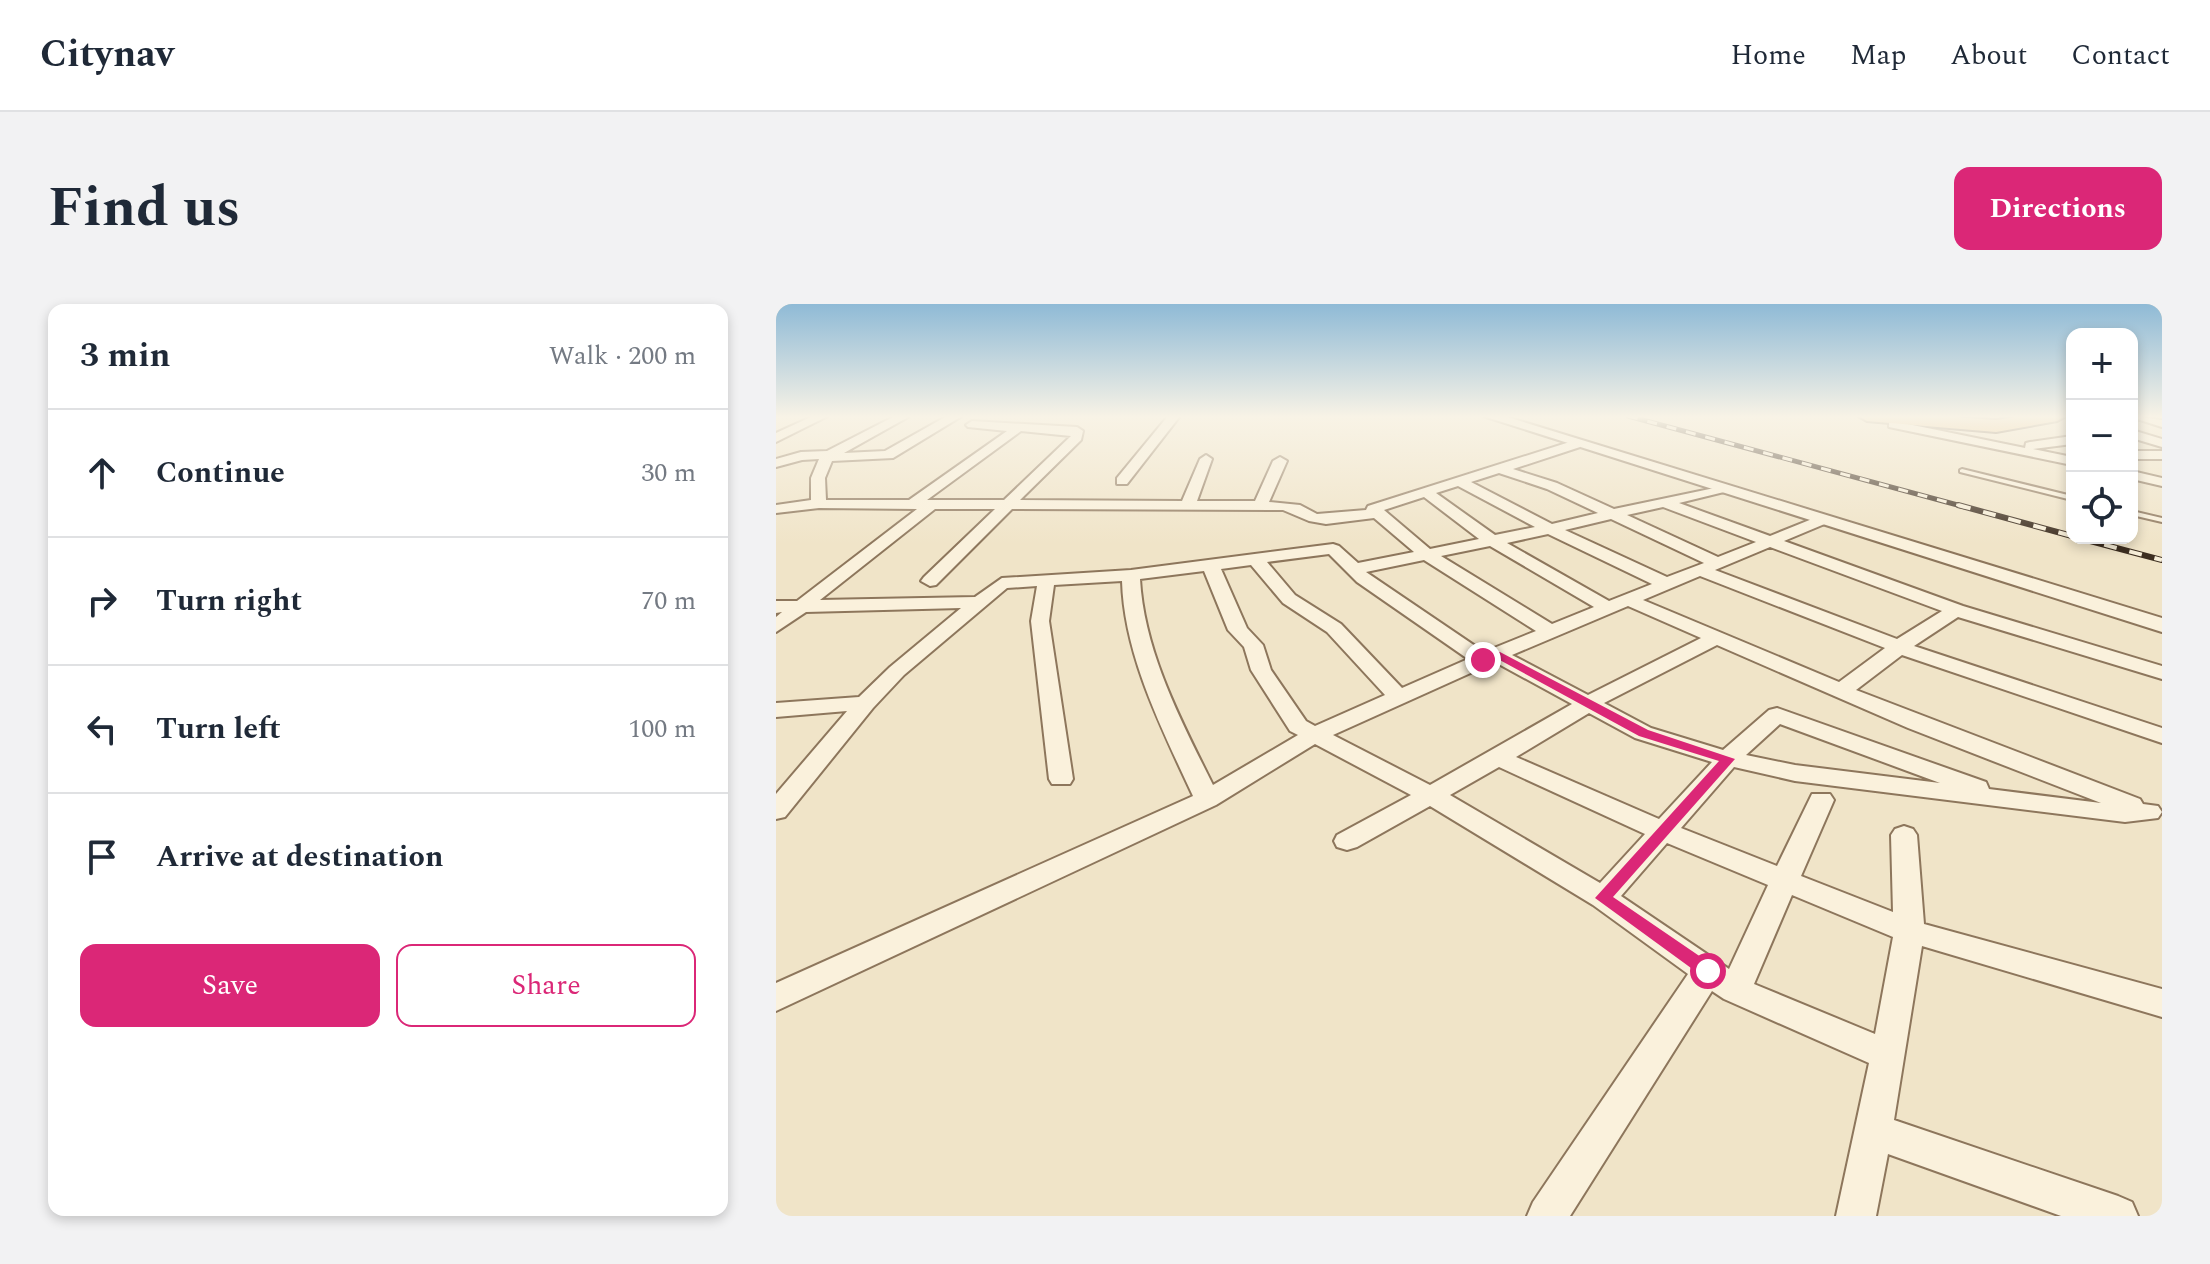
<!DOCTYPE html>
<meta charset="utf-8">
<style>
body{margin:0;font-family:Spectral,serif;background:#f2f2f3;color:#1f2937}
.controls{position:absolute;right:24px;top:24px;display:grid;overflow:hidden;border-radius:16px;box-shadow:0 4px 12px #0003}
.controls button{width:72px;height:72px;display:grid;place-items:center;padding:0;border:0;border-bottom:2px solid #e0e1e3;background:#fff;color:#1f2937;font:40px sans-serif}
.stop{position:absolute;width:24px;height:24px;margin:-18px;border:6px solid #db2777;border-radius:50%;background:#fff}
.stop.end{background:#db2777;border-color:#fff;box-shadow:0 2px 8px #0008}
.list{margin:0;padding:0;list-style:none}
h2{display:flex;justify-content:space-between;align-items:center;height:104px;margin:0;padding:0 32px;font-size:34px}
h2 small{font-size:26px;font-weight:400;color:#747a83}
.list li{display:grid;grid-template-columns:52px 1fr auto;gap:24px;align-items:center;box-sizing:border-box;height:128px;padding:0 32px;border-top:2px solid #e0e1e3}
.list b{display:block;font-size:30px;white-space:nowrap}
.list em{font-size:26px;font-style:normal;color:#747a83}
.actions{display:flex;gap:16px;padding:24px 32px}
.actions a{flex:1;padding:18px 0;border:2px solid #db2777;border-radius:16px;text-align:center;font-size:28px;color:#db2777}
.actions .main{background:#db2777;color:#fff}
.icon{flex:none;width:44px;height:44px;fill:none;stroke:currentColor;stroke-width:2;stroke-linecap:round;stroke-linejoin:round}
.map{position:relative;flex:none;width:1386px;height:912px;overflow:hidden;border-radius:16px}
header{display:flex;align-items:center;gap:48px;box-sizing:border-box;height:112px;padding:0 40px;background:#fff;border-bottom:2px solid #e0e1e3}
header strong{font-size:38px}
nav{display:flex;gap:44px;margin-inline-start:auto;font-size:28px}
.intro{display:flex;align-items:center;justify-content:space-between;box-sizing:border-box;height:192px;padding:0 48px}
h1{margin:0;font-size:56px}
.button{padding:20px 36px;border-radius:16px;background:#db2777;color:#fff;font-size:28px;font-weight:700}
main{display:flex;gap:48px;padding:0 48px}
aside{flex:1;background:#fff;border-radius:16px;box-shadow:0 4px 12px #0003}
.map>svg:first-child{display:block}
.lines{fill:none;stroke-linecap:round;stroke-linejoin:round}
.service-casing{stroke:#8d765c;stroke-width:4}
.minor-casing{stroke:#8d765c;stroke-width:4}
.tertiary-casing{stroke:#8d765c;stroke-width:4}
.trunk-casing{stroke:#5b4430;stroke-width:4}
.service{fill:#faf1dc;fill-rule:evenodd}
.minor{fill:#faf1dc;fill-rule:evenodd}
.tertiary{fill:#faf1dc;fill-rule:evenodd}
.trunk{fill:#eabe7c;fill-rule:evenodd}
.rail-far1-casing{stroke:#3d2e20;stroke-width:5}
.rail-casing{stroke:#3d2e20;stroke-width:6}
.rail-far1{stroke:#f7eed8;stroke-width:3;stroke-dasharray:10;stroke-linecap:butt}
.rail{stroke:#f7eed8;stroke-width:4;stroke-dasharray:13;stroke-linecap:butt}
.route{fill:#db2777}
</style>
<header>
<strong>Citynav</strong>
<nav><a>Home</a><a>Map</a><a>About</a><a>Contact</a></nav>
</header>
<div class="intro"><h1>Find us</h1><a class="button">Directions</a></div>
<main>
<aside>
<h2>3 min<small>Walk · 200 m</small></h2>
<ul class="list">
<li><svg class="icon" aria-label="ahead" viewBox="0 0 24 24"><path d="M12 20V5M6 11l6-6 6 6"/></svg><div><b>Continue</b></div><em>30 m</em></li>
<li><svg class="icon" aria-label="right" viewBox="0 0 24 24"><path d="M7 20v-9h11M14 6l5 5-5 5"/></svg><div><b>Turn right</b></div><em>70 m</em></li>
<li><svg class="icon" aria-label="left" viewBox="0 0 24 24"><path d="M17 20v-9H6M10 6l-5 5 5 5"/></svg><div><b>Turn left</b></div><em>100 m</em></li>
<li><svg class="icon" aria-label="arrive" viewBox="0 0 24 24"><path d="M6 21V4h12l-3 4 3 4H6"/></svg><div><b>Arrive at destination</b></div></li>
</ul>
<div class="actions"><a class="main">Save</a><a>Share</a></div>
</aside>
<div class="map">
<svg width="1386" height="912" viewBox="0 0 1386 912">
<rect width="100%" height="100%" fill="#f0e4c8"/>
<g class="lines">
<g class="service-casing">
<g id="service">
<polygon points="1186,165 1296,192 1296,196 1184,168 1184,166"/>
<polygon points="1356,207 1386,214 1386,218 1356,211"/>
</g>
</g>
<g class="minor-casing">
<g id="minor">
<polygon points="37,112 52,112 0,138 0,129"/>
<path d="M119 112H134L68 149 109 147 171 112H186L117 154 56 157 49 174 50 196H133L231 127 192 123 190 121 196 117 301 123 307 127 305 136 244 196 406 197 424 155 430 151 436 155 421 197H479L497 157 504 153 511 157 493 198 524 201 541 210 590 206 592 202 800 136 804 137V143L737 165 781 179 838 205 948 182V188L903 199 994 232 1041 213H1051V219L1008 237 1187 302 1386 362V375L1182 313 1138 342 1386 424V439L1126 351 1080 386 1364 495 1367 500 1382 502 1386 508 1382 514 1349 518 1019 477 958 463 905 524 1001 562 1036 490H1054L1058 496 1025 572 1117 608 1115 531 1119 525 1128 522 1137 525 1141 531 1148 620 1386 685V713L1146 642 1118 816 1342 892 1356 898 1362 912H1285L1112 850 1100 912H1060L1093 759 948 695 936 687 794 912H751L757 898 912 670 817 601 654 502 581 543 571 546 561 543 558 537 561 531 635 491 539 440 440 501 0 707V679L417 492C386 425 348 351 346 277L278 281 273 317 297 475 294 480H276L273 475 255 317 261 282 231 284 128 371 97 404 9 513 0 515V490L71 407 0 413V399L83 393 114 363 185 304 30 308 0 328V313L6 308 0 309V297H21L141 205 43 204 0 209V201L35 196V174L43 155 26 156 0 163V155L25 148 51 147ZM245 127 295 132 228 196H151ZM723 169 771 185 822 209 776 220 695 178ZM682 182 759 223 719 231 660 189ZM648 193 703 235 654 245 608 206ZM887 203 980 238 942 253 851 211ZM159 205H219L148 273 145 277 154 282 160 281 236 205 507 206 533 217 550 220 598 214 638 248 582 259 563 242 557 240 355 266 226 274 199 293 44 296ZM835 215 928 259 891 273 789 226ZM772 230 876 280 833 297 731 239ZM714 242 818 303 776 320 665 252ZM994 243 1166 307 1121 335 939 266ZM553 250 581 278 692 355 626 384 565 320 519 291 491 258ZM648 256 760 327 708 348 590 268ZM475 261 507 299 551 328 609 391 539 422 530 417 495 366 487 341 471 324 445 265ZM428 267 452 326 468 343 475 366 514 427 522 431 437 481C405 417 368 347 364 275ZM924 272 1109 344 1063 378 867 296ZM852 302 925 334 812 391 736 351ZM941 341 1132 424 1325 499 1213 485 1210 478 1001 404 993 406 947 446 875 424 828 399ZM719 358 796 400 654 481 557 431ZM813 409 859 434 936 458 883 515 740 453ZM1004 420 1164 479 1019 461 970 451ZM723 463 869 530 824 579 674 491ZM891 539 992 581 953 665 845 592ZM1016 591 1117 633 1099 730 978 680Z"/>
<polygon points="392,112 404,112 351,180 341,180 341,174"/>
<polygon points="1356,112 1386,116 1386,123 1358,114"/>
<polygon points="1117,117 1249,144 1250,139 1254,138 1296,132 1296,140 1257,145 1296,153 1296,161 1113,123 1113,119"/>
<polygon points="1356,126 1386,135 1386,143 1356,134"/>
<rect x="1356" y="147" width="30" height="8"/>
<polygon points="1356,167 1386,174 1386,182 1356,175"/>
</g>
</g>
<g class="tertiary-casing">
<polygon id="tertiary" points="707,112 728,112 1386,314 1386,328"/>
</g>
<g class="trunk-casing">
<polygon id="trunk" points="1082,112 1164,112 1220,116 1246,112 1290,112 1281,117 1220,128 1091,117"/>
</g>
<use href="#service" class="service"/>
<use href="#minor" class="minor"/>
<use href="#tertiary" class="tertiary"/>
<use href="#trunk" class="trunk"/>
<g class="rail-far1-casing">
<polyline id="rail-far1" points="852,112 1189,203"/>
</g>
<g class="rail-casing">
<g id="rail">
<polyline points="1182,201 1296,232"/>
<polyline points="1303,234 1386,256"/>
</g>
</g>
<use href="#rail-far1" class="rail-far1"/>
<use href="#rail" class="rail"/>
</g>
<linearGradient id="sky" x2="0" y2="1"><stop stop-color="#8fbad6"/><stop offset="0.47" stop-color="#f8f3e6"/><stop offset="1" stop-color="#f8f3e6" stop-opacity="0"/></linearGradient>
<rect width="1386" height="240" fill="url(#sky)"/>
<polygon class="route" points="717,348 724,348 872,426 959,455 837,593 938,662 941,667 938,672 926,672 819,594 943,457 863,432 720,354 707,359 702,356"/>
</svg>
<div class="controls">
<button>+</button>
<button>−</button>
<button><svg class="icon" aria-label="locate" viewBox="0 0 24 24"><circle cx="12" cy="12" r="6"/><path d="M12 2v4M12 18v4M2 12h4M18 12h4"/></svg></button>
</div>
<div class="stop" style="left:932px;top:667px"></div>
<div class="stop end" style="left:707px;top:356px"></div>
</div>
</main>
